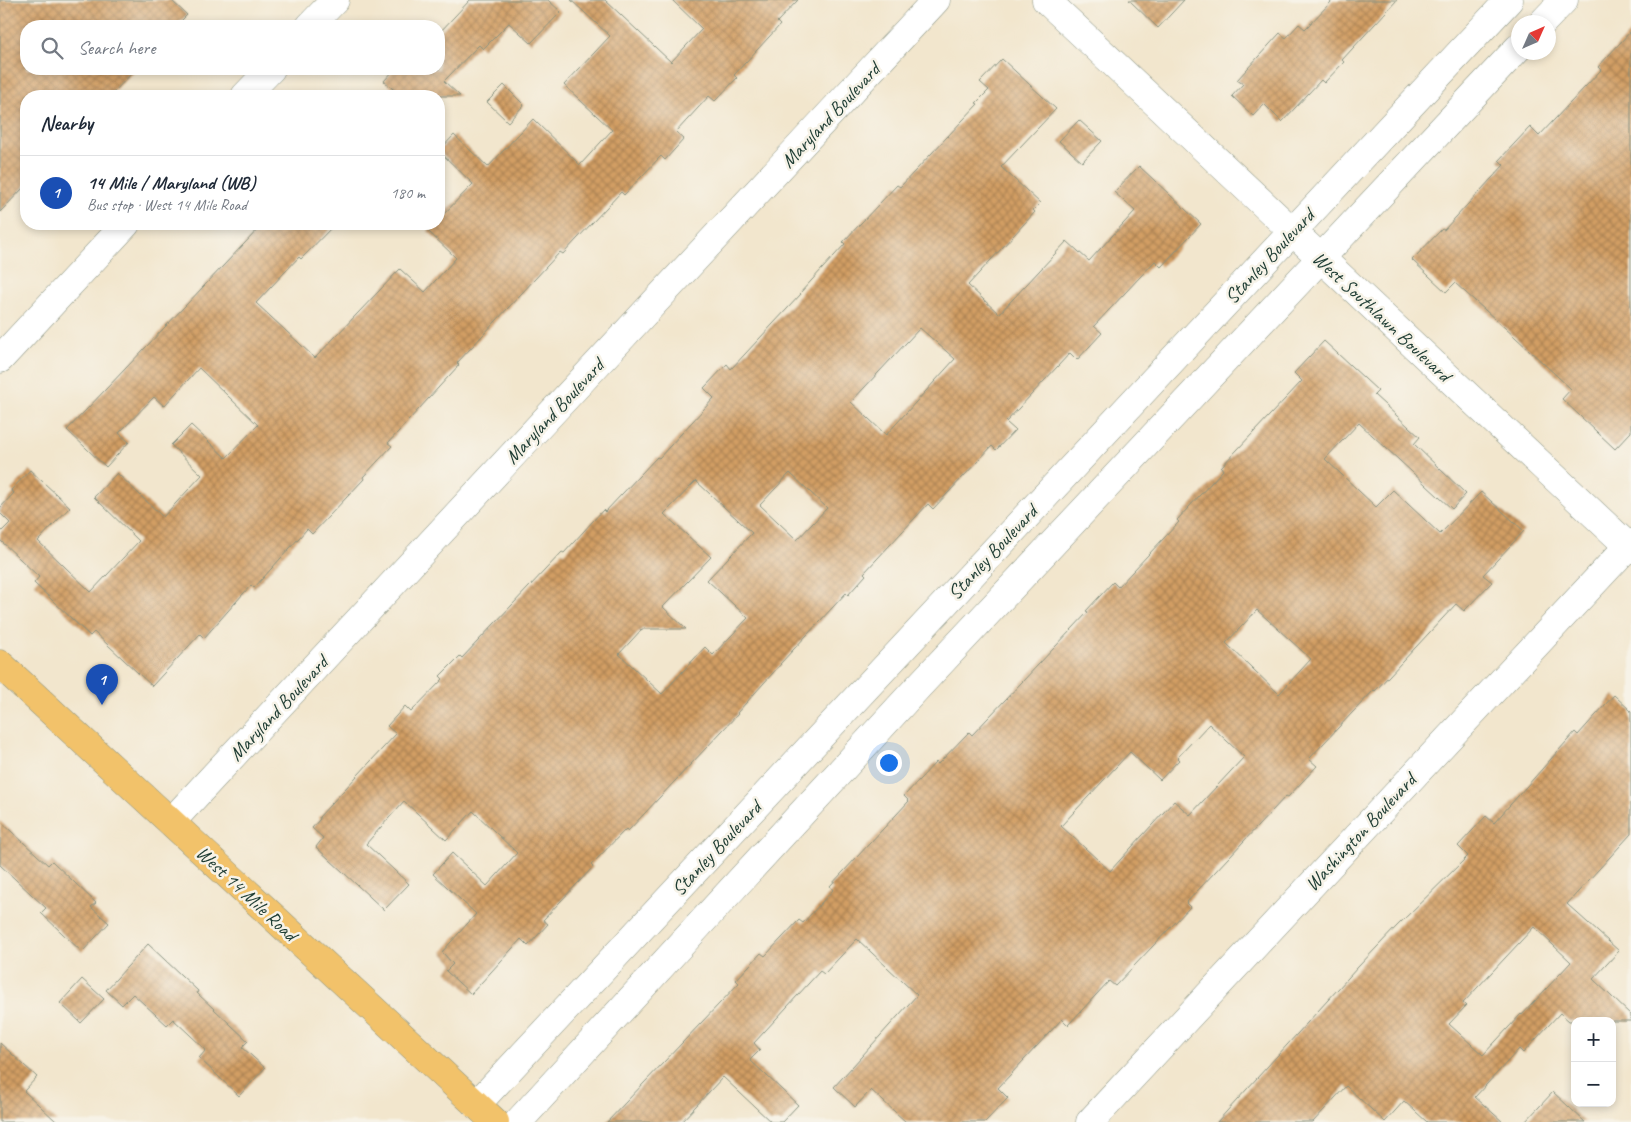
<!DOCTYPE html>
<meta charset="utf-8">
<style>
body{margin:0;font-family:Caveat,sans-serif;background:#f2f2f3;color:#1f2937}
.controls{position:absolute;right:15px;bottom:15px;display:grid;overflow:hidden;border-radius:10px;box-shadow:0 2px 8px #0003}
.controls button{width:45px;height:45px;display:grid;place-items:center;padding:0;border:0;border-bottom:1px solid #e0e1e3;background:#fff;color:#1f2937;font:25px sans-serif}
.compass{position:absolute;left:1511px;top:15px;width:45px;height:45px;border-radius:50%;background:#fff;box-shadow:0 2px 8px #0003;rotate:45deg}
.you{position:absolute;left:888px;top:762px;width:18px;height:18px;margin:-12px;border:4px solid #fff;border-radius:50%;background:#1a73e8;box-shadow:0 0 0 8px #1a73e833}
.badge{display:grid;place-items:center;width:32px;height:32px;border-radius:50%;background:#c8321e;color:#fff;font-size:16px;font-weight:700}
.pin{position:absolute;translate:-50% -41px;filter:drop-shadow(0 1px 2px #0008)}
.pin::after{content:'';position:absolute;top:26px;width:18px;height:15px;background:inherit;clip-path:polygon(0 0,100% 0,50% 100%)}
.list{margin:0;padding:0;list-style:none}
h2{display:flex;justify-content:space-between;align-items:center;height:65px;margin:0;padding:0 20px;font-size:21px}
h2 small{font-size:16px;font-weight:400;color:#747a83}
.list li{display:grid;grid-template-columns:32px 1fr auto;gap:15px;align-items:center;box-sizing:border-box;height:75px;padding:0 20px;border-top:1px solid #e0e1e3}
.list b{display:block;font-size:19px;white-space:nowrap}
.list p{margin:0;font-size:16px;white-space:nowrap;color:#747a83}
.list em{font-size:16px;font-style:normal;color:#747a83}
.icon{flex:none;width:28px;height:28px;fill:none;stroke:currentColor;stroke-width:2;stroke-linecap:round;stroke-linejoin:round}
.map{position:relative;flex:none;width:1631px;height:1122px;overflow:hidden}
.search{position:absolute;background:#fff;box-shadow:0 2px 8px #0003;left:20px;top:20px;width:425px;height:55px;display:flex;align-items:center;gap:12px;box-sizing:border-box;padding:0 18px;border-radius:20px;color:#747a83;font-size:19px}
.panel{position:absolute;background:#fff;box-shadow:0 2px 8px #0003;left:20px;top:90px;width:425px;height:140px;border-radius:20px}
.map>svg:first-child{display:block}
.building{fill:url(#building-cross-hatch);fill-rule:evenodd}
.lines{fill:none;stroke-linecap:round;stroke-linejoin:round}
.minor-casing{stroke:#889280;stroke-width:29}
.major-casing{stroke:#889280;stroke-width:29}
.minor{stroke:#fff;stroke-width:28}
.major{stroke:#f2c26a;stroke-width:28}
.labels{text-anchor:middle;stroke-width:5;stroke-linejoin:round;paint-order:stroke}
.street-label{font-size:20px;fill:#1f3d34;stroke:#f7f3e8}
</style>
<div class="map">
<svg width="1631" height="1122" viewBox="0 0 1631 1122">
<defs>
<pattern id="building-cross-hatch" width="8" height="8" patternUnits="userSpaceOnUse" patternTransform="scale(1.25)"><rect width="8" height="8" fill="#d29e64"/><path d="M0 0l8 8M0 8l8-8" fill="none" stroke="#aa8253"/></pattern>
</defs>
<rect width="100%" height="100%" fill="#f7f3e8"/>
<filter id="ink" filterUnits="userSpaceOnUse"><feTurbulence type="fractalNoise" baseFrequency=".02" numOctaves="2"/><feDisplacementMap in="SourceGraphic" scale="10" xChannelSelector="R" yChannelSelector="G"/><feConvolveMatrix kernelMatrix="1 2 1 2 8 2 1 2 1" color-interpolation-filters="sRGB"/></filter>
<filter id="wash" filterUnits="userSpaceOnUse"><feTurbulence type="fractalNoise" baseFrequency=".0096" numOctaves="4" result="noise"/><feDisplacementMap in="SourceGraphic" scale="20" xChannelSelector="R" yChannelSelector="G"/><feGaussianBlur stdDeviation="1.12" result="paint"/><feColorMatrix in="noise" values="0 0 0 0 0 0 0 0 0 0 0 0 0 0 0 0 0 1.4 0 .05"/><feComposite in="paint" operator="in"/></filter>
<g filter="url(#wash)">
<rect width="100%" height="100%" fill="#f2e6cd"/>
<g id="blocks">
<g class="building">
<polygon points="0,0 171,0 187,15 176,26 26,26 26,69 136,69 110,96 26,96 26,185 0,212"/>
<polygon points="470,0 548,0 561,12 531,43 509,23 483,49 479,45 444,81 460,96 401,96 384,81 395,69 439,69 439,33"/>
<polygon points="571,0 605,0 671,62 702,29 672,0 798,0 777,22 780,25 734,75 737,78 715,101 709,96 676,132 684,139 665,160 661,156 624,195 621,192 563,254 560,252 457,363 459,365 388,443 392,446 363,477 364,479 312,534 307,529 254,588 251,585 204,638 200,634 152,686 94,632 90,636 34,583 39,577 0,540 0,533 10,523 0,513 0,508 14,493 11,490 30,470 70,507 38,541 91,592 139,541 94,497 117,473 163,517 202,475 171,445 191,425 226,458 258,425 199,368 164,406 154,397 119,433 129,442 106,467 67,430 263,224 335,224 301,259 299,257 256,303 315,358 400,269 425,292 456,258 428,231 435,224 439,224 439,219 473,184 439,151 454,135 488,167 533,119 580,165 612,130 564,85 610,36"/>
<polygon points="1129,0 1184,0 1158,28"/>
<polygon points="1333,0 1397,0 1342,60 1344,62 1324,83 1321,80 1282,122 1264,104 1253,116 1232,96 1243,84 1237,80 1280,33 1286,38 1299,24 1305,29"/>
<polygon points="1631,31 1631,432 1615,449 1562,399 1571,389 1515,337 1455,283 1446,292 1412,260 1442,229 1444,230 1504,165 1499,160 1530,127 1539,136 1601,70 1598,67"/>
<path d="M1002 59 1056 109 1001 167 1040 203 1033 210 1035 212 968 285 999 314 1067 241 1089 261 1135 211 1114 192 1139 166 1201 224 1161 267 1155 261 1094 326 1102 333 1077 360 1070 353 1006 422 1015 430 996 450 992 446 933 509 928 504 864 573 866 575 848 595 846 593 780 664H781L737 713 738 714 628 831 626 829 591 865 593 867 543 920 548 924 528 946 521 939 471 994 446 971 453 964 442 952 476 914 433 874 452 853 487 886 517 853 473 811 446 840 404 801 366 844 409 884 384 910 316 847 323 838 312 828 320 819 319 817 396 734 387 726 405 706 411 712 443 679 440 676 460 656 462 658 562 552 564 553 603 510 605 512 657 457 659 458 714 398 704 388 727 364 731 369 801 294 800 293 845 244 843 242 897 185 900 187 978 104 976 103 989 90 980 82ZM920 328 955 359 886 435 851 402ZM790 473 827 508 797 540 760 505ZM696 481 752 533 707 580 748 618 713 655 705 647 662 694 619 654 642 629H686L663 607 711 557 664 514Z"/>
<polygon points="504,85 524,105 508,122 487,102"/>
<polygon points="1079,120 1102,141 1082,162 1059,141"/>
<path d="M1324 341 1378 391 1374 395 1420 437 1414 444 1466 494 1452 509 1359 423 1325 459 1376 507 1393 490 1440 534 1481 492 1524 531 1483 575 1492 582 1464 611 1456 604 1375 691 1374 690 1352 713 1309 759 1317 766 1288 797 1286 796 1186 903 1190 907 1115 986 1109 981 1068 1025 1062 1019 998 1088 1008 1098 985 1122H906L871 1090 855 1107 834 1087 917 995 857 939 824 974 820 971 754 1043 760 1050 750 1060 798 1105 782 1122H771L723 1077 681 1122H607L739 983 736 980 761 953 765 956 799 920 803 923 833 890 830 886 909 801 904 796 936 762 938 764 969 732 972 735 1088 612 1086 611 1113 582 1118 587 1179 522 1177 520 1223 470 1221 467 1302 381 1294 373ZM1257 610 1311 659 1279 694 1226 643ZM1209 724 1244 757 1190 815 1174 801 1110 871 1061 826 1130 752 1160 780 1179 760 1177 758Z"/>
<path d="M1614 695 1631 711V834L1567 904 1619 951 1593 979 1631 1015V1021H1569L1560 1013 1523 1053 1519 1049 1475 1097 1503 1122H1427L1404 1101 1385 1122 1346 1086 1313 1122H1217L1358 967 1397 926 1468 856 1458 846 1486 816 1494 823 1575 732 1578 735ZM1534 927 1571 962 1522 1015 1521 1014 1483 1055 1449 1024 1466 1006 1463 1003Z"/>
<polygon points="0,821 48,865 52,861 96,903 91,907 109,923 82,952 41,913 46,908 0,865"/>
<polygon points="148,944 198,991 197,993 248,1041 242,1047 265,1068 239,1096 199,1058 206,1050 173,1019 167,1025 133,994 122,1005 106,990"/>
<polygon points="82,979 104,999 81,1023 60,1003"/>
<polygon points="0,1043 37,1077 24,1091 57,1122 0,1122"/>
<polygon points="1553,1092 1585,1122 1525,1122"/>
</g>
</g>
</g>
<g filter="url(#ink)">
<use href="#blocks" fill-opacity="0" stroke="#889280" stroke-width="1"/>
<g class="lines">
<g class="minor-casing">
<g id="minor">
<polyline points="1046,0 1631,549"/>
<polyline points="1543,22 1564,0"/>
<polyline points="310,26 335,0"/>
<polyline points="245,96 271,69"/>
<polyline points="0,359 126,224"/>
<polyline points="171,822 936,0"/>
<polyline points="476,1105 1509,0"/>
<polyline points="518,1122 918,687 1518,48"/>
<polyline points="1090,1122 1631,543"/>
</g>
</g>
<g class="major-casing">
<polyline id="major" points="0,664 495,1122"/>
</g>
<use href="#minor" class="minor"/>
<use href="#major" class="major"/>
</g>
</g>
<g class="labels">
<g class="street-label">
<text transform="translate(830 115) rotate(-47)" y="7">Maryland Boulevard</text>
<text transform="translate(1269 256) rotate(-47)" y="7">Stanley Boulevard</text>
<text transform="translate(1382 316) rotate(43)" y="7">West Southlawn Boulevard</text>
<text transform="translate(554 411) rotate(-47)" y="7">Maryland Boulevard</text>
<text transform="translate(992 552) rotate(-47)" y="7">Stanley Boulevard</text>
<text transform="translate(278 708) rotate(-47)" y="7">Maryland Boulevard</text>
<text transform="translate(1360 832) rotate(-47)" y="7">Washington Boulevard</text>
<text transform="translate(716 848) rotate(-47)" y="7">Stanley Boulevard</text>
<text transform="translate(247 893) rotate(43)" y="7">West 14 Mile Road</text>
</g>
</g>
</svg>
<div class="controls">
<button>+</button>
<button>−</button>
</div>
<svg class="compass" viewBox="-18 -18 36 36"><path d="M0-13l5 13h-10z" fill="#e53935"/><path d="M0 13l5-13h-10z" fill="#747a83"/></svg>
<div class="you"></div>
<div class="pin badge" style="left:102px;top:705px;background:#1a4fb4">1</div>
<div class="search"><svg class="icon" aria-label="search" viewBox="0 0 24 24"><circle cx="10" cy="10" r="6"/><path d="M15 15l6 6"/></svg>Search here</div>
<section class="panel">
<h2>Nearby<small></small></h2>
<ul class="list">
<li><span class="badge" style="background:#1a4fb4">1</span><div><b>14 Mile / Maryland (WB)</b><p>Bus stop · West 14 Mile Road</p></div><em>180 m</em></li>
</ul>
</section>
</div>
